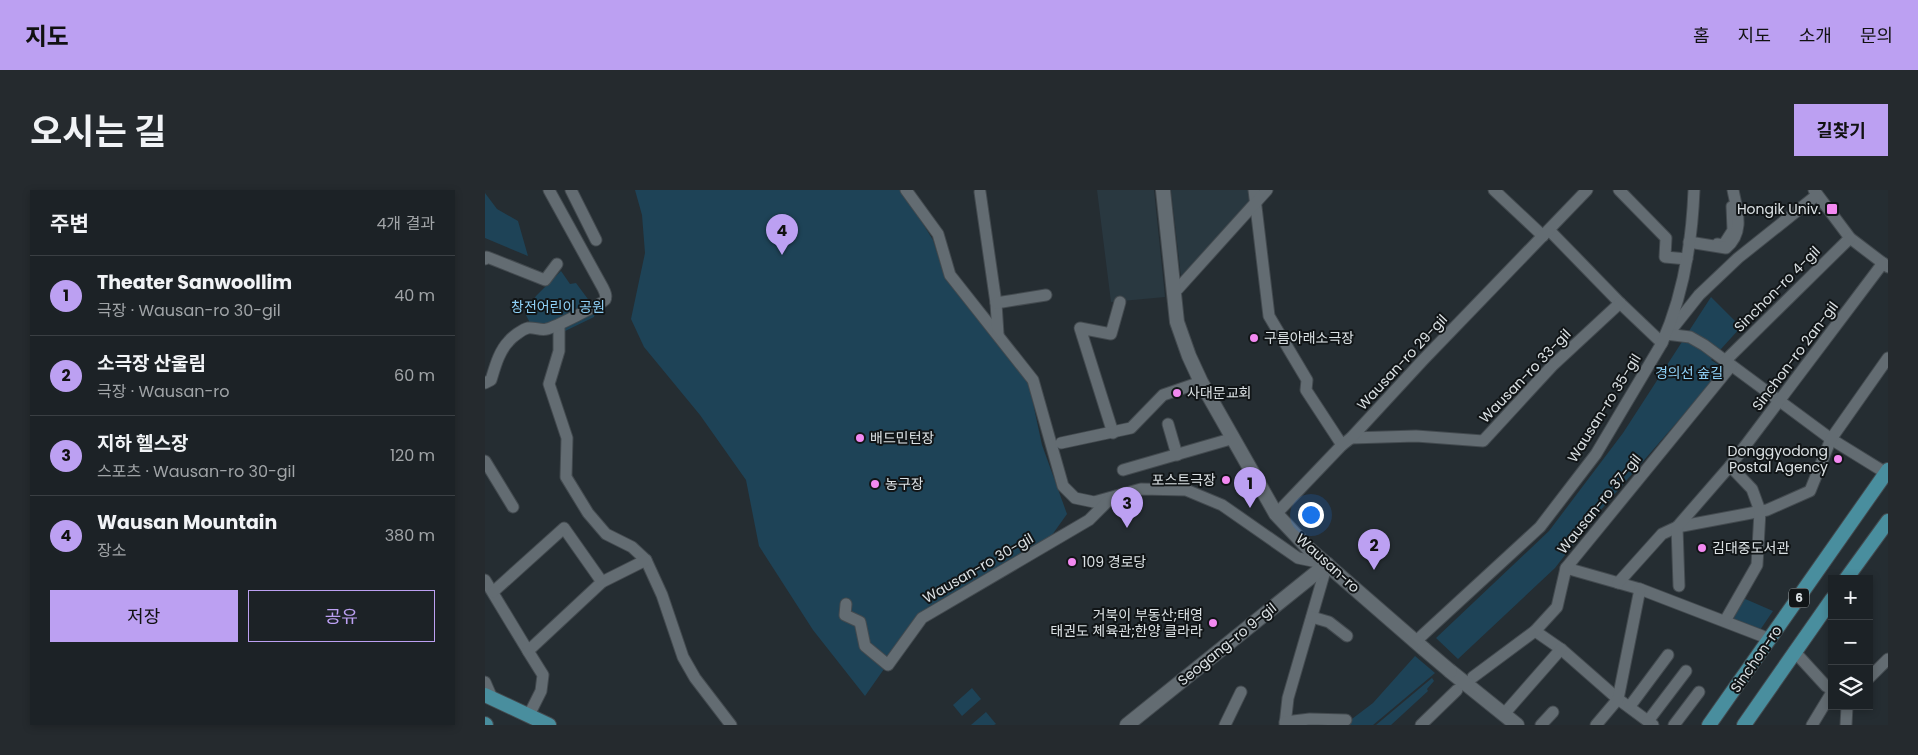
<!DOCTYPE html>
<html lang="ko">
<meta charset="utf-8">
<style>
body{margin:0;font-family:Poppins,"Noto Sans KR",sans-serif;background:#252a2e;color:#f1f3f6}
.controls{position:absolute;right:15px;bottom:15px;display:grid;overflow:hidden;border-radius:0px;box-shadow:0 2px 8px #0003}
.controls button{width:45px;height:45px;display:grid;place-items:center;padding:0;border:0;border-bottom:1px solid #3a3f43;background:#1c2226;color:#f1f3f6;font:25px sans-serif}
.you{position:absolute;left:825px;top:324px;width:18px;height:18px;margin:-12px;border:4px solid #fff;border-radius:50%;background:#1a73e8;box-shadow:0 0 0 8px #1a73e833}
.badge{display:grid;place-items:center;width:32px;height:32px;border-radius:50%;background:#bca0f2;color:#111;font-size:16px;font-weight:700}
.pin{position:absolute;translate:-50% -41px;filter:drop-shadow(0 1px 2px #0008)}
.pin::after{content:'';position:absolute;top:26px;width:18px;height:15px;background:inherit;clip-path:polygon(0 0,100% 0,50% 100%)}
.list{margin:0;padding:0;list-style:none}
h2{display:flex;justify-content:space-between;align-items:center;height:65px;margin:0;padding:0 20px;font-size:21px}
h2 small{font-size:16px;font-weight:400;color:#a0a4a7}
.list li{display:grid;grid-template-columns:32px 1fr auto;gap:15px;align-items:center;box-sizing:border-box;height:80px;padding:0 20px;border-top:1px solid #3a3f43}
.list b{display:block;font-size:19px;white-space:nowrap}
.list p{margin:0;font-size:16px;white-space:nowrap;color:#a0a4a7}
.list em{font-size:16px;font-style:normal;color:#a0a4a7}
.actions{display:flex;gap:10px;padding:15px 20px}
.actions a{flex:1;padding:11px 0;border:1px solid #bca0f2;border-radius:0px;text-align:center;font-size:18px;color:#bca0f2}
.actions .main{background:#bca0f2;color:#111}
.icon{flex:none;width:28px;height:28px;fill:none;stroke:currentColor;stroke-width:2;stroke-linecap:round;stroke-linejoin:round}
.map{position:relative;flex:none;width:1403px;height:535px;overflow:hidden;border-radius:0px}
header{display:flex;align-items:center;gap:30px;box-sizing:border-box;height:70px;padding:0 25px;background:#bca0f2;color:#111}
header strong{font-size:24px}
nav{display:flex;gap:28px;margin-inline-start:auto;font-size:18px}
.intro{display:flex;align-items:center;justify-content:space-between;box-sizing:border-box;height:120px;padding:0 30px}
h1{margin:0;font-size:35px}
.button{padding:12px 22px;border-radius:0px;background:#bca0f2;color:#111;font-size:18px;font-weight:700}
main{display:flex;gap:30px;padding:0 30px}
aside{flex:1;background:#1c2226;border-radius:0px;box-shadow:0 2px 8px #0003}
.map>svg:first-child{display:block}
.built{fill:#293840}
.green{fill:#1e4357}
.lines{fill:none;stroke-linecap:round;stroke-linejoin:round}
.pedestrian-casing{stroke:#434a4f;stroke-width:11}
.minor-casing{stroke:#434a4f;stroke-width:13}
.tertiary-casing{stroke:#434a4f;stroke-width:16}
.primary-casing{stroke:#434a4f;stroke-width:16}
.pedestrian{stroke:#636c72;stroke-width:9}
.minor{stroke:#636c72;stroke-width:11}
.tertiary{stroke:#636c72;stroke-width:14}
.primary{stroke:#498e9e;stroke-width:14}
.tertiary-bridge-casing{stroke:#434a4f;stroke-width:16;stroke-linecap:butt}
.tertiary-bridge{stroke:#636c72;stroke-width:14}
.poi-dot{fill:#f389f1;stroke:#111517;stroke-width:2}
.labels{text-anchor:middle;stroke-width:4;stroke-linejoin:round;paint-order:stroke}
.shield{fill:#111517;stroke:#9ea4a6;stroke-width:1}
.shield-label{font-size:12px;font-weight:bold;fill:#dbe1e4}
.poi-label{font-size:14px;fill:#dbe1e4;stroke:#111517;text-anchor:start}
.street-label{font-size:14px;fill:#dbe1e4;stroke:#111517}
.park-label{font-size:14px;fill:#8ed0f6;stroke:#111517}
</style>
<header>
<strong>지도</strong>
<nav><a>홈</a><a>지도</a><a>소개</a><a>문의</a></nav>
</header>
<div class="intro"><h1>오시는 길</h1><a class="button">길찾기</a></div>
<main>
<aside>
<h2>주변<small>4개 결과</small></h2>
<ul class="list">
<li><span class="badge">1</span><div><b>Theater Sanwoollim</b><p>극장 · Wausan-ro 30-gil</p></div><em>40 m</em></li>
<li><span class="badge">2</span><div><b>소극장 산울림</b><p>극장 · Wausan-ro</p></div><em>60 m</em></li>
<li><span class="badge">3</span><div><b>지하 헬스장</b><p>스포츠 · Wausan-ro 30-gil</p></div><em>120 m</em></li>
<li><span class="badge">4</span><div><b>Wausan Mountain</b><p>장소</p></div><em>380 m</em></li>
</ul>
<div class="actions"><a class="main">저장</a><a>공유</a></div>
</aside>
<div class="map">
<svg width="1403" height="535" viewBox="0 0 1403 535">
<rect width="100%" height="100%" fill="#252d32"/>
<g class="built">
<polygon points="612,0 669,0 680,107 626,112"/>
<polygon points="686,0 769,0 771,11 697,95"/>
</g>
<g class="green">
<polygon points="150,0 417,0 448,50 460,88 542,185 557,255 582,324 562,352 437,425 380,506 328,440 274,356 261,290 215,225 159,157 146,129 160,63 157,25"/>
<polygon points="0,3 12,19 33,31 43,66 0,48"/>
<polygon points="76,81 85,94 91,93 111,120 109,127 76,143 59,145 46,135 40,123 51,106"/>
<polygon points="1226,107 1256,137 1226,170 1239,178 1108,329 1070,378 973,469 951,448 1064,341 1138,243"/>
<polygon points="1258,408 1288,421 1275,440 1248,430"/>
<polygon points="930,466 950,483 888,535 859,535 888,513"/>
<polygon points="947,488 949,491 942,499 943,501 906,535 891,535"/>
<polygon points="487,498 496,509 477,526 468,515"/>
<polygon points="501,522 511,534 509,535 486,535"/>
</g>
<g class="lines">
<g class="pedestrian-casing">
<polyline id="pedestrian" points="1232,53 1238,54 1247,40 1246,16"/>
</g>
<g class="minor-casing">
<g id="minor">
<polyline points="86,0 111,50"/>
<polyline points="421,0 453,44 465,85 548,190 578,296 590,308 609,312 656,299 701,300 737,315 813,368 842,374 803,508 800,535"/>
<polyline points="769,0 784,126 822,190 821,200 857,255"/>
<polyline points="1009,0 1058,46"/>
<polyline points="1134,0 1181,48 1180,67 1202,69"/>
<polyline points="1329,0 1365,48 1403,77"/>
<polyline points="495,2 511,113 513,144"/>
<polyline points="1064,40 1135,113 1177,153"/>
<path d="M1204 52 1241 58C1260 42 1252 21 1248 0"/>
<polyline points="0,69 2,67 60,90 72,74"/>
<polyline points="690,102 782,0"/>
<polyline points="511,113 561,105"/>
<polyline points="74,136 74,161 64,194 82,248 81,287 103,323 121,344 147,357 161,370 177,405 198,467 210,488 246,535"/>
<polyline points="1187,139 1214,105 1253,68 1332,5"/>
<polyline points="1181,144 1205,147 1219,155 1346,249 1401,283"/>
<polyline points="1240,171 1365,48"/>
<path d="M0 193 6 190C10 177 14 161 24 151 27 147 38 139 43 138 49 137 56 141 62 139 68 138 118 113 120 110 122 106 120 102 118 98L64 0"/>
<polyline points="683,234 692,265"/>
<polyline points="628,243 595,138 626,144 635,112"/>
<polyline points="866,248 931,246 998,251 1067,176 1135,113"/>
<polyline points="576,253 646,238 678,205 716,192"/>
<polyline points="0,271 28,317"/>
<polyline points="638,280 749,248"/>
<polyline points="791,324 857,255 866,248 938,170 1102,0"/>
<polyline points="1081,378 1155,399 1285,449"/>
<polyline points="0,390 43,461"/>
<polyline points="1133,393 1177,344 1192,337 1282,320 1325,301 1346,249 1403,168"/>
<polyline points="1194,396 1192,337 1245,276 1398,73"/>
<polyline points="8,402 79,338 117,392"/>
<polyline points="361,414 360,425 375,432 380,456 403,475 437,428 604,330 626,308"/>
<polyline points="827,427 844,432 862,446"/>
<polyline points="1240,431 1272,375 1275,321 1267,299 1245,276"/>
<polyline points="1050,441 1076,459 1133,509 1168,535"/>
<path d="M930 452 1055 337 1111 264 1177 153C1198 106 1207 51 1209 0"/>
<polyline points="1309,461 1341,496 1347,500"/>
<polyline points="988,487 1050,441 1072,417 1081,378 1246,176"/>
<polyline points="1384,488 1403,469"/>
<polyline points="0,492 7,508"/>
<polyline points="1145,516 1183,465"/>
<polyline points="1019,524 1076,459"/>
<polyline points="44,525 56,501 58,485 43,461 117,392 161,370"/>
<polyline points="1163,531 1201,481"/>
<polyline points="800,532 825,529 861,530"/>
<polyline points="740,535 756,502"/>
<polyline points="936,535 972,500"/>
<polyline points="1056,535 1068,522"/>
<polyline points="1111,535 1133,509 1155,399"/>
<polyline points="1189,535 1214,502"/>
<polyline points="1327,535 1347,502"/>
<polyline points="1361,535 1362,516"/>
</g>
</g>
<g class="tertiary-casing">
<g id="tertiary">
<polyline points="678,0 692,132 704,166 716,192 791,324 823,358 939,459"/>
<polyline points="965,481 1032,535"/>
<polyline points="642,535 842,374"/>
</g>
</g>
<g class="primary-casing">
<g id="primary">
<polyline points="1361,389 1403,331"/>
<polyline points="0,505 64,535"/>
<polyline points="0,534 1,535"/>
<polyline points="1224,535 1403,280"/>
<polyline points="1259,535 1347,409"/>
</g>
</g>
<use href="#pedestrian" class="pedestrian"/>
<use href="#minor" class="minor"/>
<use href="#tertiary" class="tertiary"/>
<use href="#primary" class="primary"/>
<g class="tertiary-bridge-casing">
<polyline id="tertiary-bridge" points="939,459 965,481"/>
</g>
<use href="#tertiary-bridge" class="tertiary-bridge"/>
</g>
<g class="poi-dot">
<rect x="1341" y="13" width="12" height="12" rx="2.5"/>
<circle cx="769" cy="148" r="5"/>
<circle cx="692" cy="203" r="5"/>
<circle cx="375" cy="248" r="5"/>
<circle cx="1353" cy="269" r="5"/>
<circle cx="741" cy="290" r="5"/>
<circle cx="390" cy="294" r="5"/>
<circle cx="1217" cy="358" r="5"/>
<circle cx="587" cy="372" r="5"/>
<circle cx="728" cy="433" r="5"/>
</g>
<g class="labels">
<rect class="shield" x="1304" y="398.5" width="20" height="19" rx="4"/>
<g class="shield-label">
<text x="1314" y="412">6</text>
</g>
<g class="poi-label">
<text x="1336" y="24" text-anchor="end">Hongik Univ.</text>
<text x="779" y="153">구름아래소극장</text>
<text x="702" y="208">사대문교회</text>
<text x="385" y="253">배드민턴장</text>
<text x="1343" y="266" text-anchor="end">Donggyodong<tspan x="1343" dy="16">Postal Agency</tspan></text>
<text x="731" y="295" text-anchor="end">포스트극장</text>
<text x="400" y="299">농구장</text>
<text x="1227" y="363">김대중도서관</text>
<text x="597" y="377">109 경로당</text>
<text x="718" y="430" text-anchor="end">거북이 부동산;태영<tspan x="718" dy="16">태권도 체육관;한양 클라라</tspan></text>
</g>
<g class="street-label">
<text transform="translate(1292 99) rotate(-45)" y="5">Sinchon-ro 4-gil</text>
<text transform="translate(1310 166) rotate(-53)" y="5">Sinchon-ro 2an-gil</text>
<text transform="translate(917 172) rotate(-47)" y="5">Wausan-ro 29-gil</text>
<text transform="translate(1040 186) rotate(-46)" y="5">Wausan-ro 33-gil</text>
<text transform="translate(1119 218) rotate(-58)" y="5">Wausan-ro 35-gil</text>
<text transform="translate(1114 314) rotate(-51)" y="5">Wausan-ro 37-gil</text>
<text transform="translate(843 373) rotate(42)" y="5">Wausan-ro</text>
<text transform="translate(493 378) rotate(-30)" y="5">Wausan-ro 30-gil</text>
<text transform="translate(742 454) rotate(-39)" y="5">Seogang-ro 9-gil</text>
<text transform="translate(1271 469) rotate(-55)" y="5">Sinchon-ro</text>
</g>
<g class="park-label">
<text x="73" y="122">창전어린이 공원</text>
<text x="1204" y="188">경의선 숲길</text>
</g>
</g>
</svg>
<div class="controls">
<button>+</button>
<button>−</button>
<button><svg class="icon" aria-label="layers" viewBox="0 0 24 24"><path d="M12 4l9 5-9 5-9-5zM3 14l9 5 9-5"/></svg></button>
</div>
<div class="you"></div>
<div class="pin badge" style="left:765px;top:318px">1</div>
<div class="pin badge" style="left:889px;top:380px">2</div>
<div class="pin badge" style="left:642px;top:338px">3</div>
<div class="pin badge" style="left:297px;top:65px">4</div>
</div>
</main>
